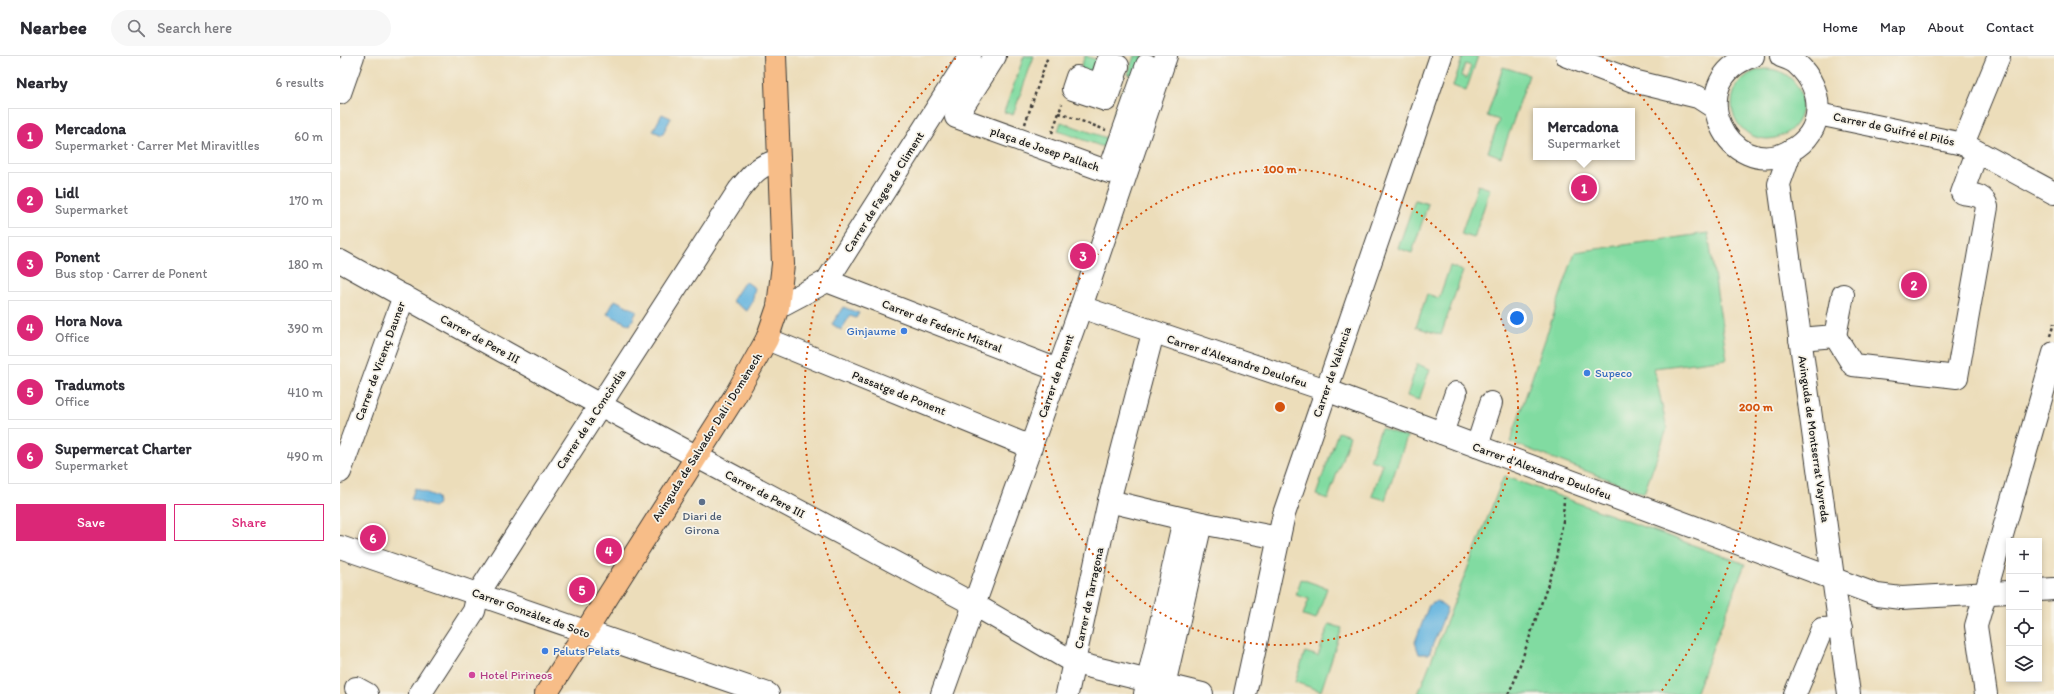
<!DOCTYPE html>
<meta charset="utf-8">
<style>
body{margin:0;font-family:Itim,sans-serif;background:#f7f7f7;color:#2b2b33}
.controls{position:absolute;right:12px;bottom:12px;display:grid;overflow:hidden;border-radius:0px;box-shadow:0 2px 6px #0003}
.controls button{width:36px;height:36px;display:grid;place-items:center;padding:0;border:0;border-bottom:1px solid #e1e1e2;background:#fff;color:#2b2b33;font:20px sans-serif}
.you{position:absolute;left:1177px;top:262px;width:14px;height:14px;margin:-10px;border:3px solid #fff;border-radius:50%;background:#1a73e8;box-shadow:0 0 0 6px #1a73e833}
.badge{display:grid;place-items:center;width:26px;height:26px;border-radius:50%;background:#db2777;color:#fff;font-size:13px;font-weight:700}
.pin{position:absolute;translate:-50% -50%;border:2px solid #fff;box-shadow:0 1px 4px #0006}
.popup{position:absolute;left:1193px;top:52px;width:102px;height:52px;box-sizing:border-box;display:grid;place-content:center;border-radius:0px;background:#fff;filter:drop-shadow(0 1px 3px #0005);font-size:13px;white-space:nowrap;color:#7c7c81}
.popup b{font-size:15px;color:#2b2b33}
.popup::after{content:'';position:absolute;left:50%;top:100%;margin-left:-8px;border:8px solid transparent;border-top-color:#fff}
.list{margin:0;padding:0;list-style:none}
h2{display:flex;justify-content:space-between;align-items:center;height:52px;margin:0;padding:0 16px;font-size:17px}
h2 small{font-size:13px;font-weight:400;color:#7c7c81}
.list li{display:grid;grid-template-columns:26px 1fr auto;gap:12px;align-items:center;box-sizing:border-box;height:56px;margin:0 8px 8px;padding:0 8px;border:1px solid #e1e1e2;border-radius:0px}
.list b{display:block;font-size:15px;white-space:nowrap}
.list p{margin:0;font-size:13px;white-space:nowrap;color:#7c7c81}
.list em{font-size:13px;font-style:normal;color:#7c7c81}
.actions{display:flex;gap:8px;padding:12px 16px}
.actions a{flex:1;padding:9px 0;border:1px solid #db2777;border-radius:0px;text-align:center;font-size:14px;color:#db2777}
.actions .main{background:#db2777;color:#fff}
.icon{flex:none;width:22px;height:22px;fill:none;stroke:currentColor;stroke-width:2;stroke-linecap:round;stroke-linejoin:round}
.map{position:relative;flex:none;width:1714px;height:638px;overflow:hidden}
header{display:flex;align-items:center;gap:24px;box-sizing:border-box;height:56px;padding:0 20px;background:#fff;border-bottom:1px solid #e1e1e2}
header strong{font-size:19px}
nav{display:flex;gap:22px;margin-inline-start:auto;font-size:14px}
.search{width:280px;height:36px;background:#f7f7f7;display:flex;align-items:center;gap:10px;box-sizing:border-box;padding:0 14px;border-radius:22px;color:#7c7c81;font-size:15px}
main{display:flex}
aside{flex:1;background:#fff}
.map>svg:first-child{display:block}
.green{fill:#81dba1;stroke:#4e7c5e;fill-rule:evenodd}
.water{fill:#64b4df;stroke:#40687e}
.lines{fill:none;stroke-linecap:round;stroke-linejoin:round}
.minor-casing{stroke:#3b3934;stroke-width:24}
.major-casing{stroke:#3b3934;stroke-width:24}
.path{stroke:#3b3934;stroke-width:2.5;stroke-dasharray:3 3;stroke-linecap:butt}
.minor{stroke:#fff;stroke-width:22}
.major{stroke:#f7bd88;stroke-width:22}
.ring{fill:none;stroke:#d4530e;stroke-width:2;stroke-dasharray:2 4}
.shop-dot{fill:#3f7fe0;stroke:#f7f3e8;stroke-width:1.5}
.service-dot{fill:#5c6f8a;stroke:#f7f3e8;stroke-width:1.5}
.hotel-dot{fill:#d1479c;stroke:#f7f3e8;stroke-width:1.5}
.labels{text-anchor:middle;stroke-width:3.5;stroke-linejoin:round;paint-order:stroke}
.street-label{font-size:12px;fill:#1c1c1c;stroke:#f7f3e8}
.shop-label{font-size:12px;fill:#366cbe;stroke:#f7f3e8;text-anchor:start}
.service-label{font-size:12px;fill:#4e5e75;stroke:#f7f3e8}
.hotel-label{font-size:12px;fill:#b23c85;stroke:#f7f3e8;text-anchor:start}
.centre{fill:#d4530e;stroke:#f7f3e8;stroke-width:2}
.ring-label{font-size:12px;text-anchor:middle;font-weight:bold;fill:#d4530e;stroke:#f7f3e8;stroke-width:3.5;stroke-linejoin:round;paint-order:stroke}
</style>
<header>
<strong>Nearbee</strong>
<div class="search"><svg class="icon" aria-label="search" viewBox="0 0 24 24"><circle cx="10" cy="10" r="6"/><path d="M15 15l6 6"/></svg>Search here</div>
<nav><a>Home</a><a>Map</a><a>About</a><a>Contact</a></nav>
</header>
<main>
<aside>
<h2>Nearby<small>6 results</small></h2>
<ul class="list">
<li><span class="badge">1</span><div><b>Mercadona</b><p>Supermarket · Carrer Met Miravitlles</p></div><em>60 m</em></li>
<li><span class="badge">2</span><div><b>Lidl</b><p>Supermarket</p></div><em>170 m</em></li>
<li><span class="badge">3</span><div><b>Ponent</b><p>Bus stop · Carrer de Ponent</p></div><em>180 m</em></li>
<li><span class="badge">4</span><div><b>Hora Nova</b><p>Office</p></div><em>390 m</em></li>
<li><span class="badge">5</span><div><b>Tradumots</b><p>Office</p></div><em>410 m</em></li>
<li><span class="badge">6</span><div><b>Supermercat Charter</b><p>Supermarket</p></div><em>490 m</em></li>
</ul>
<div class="actions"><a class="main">Save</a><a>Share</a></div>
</aside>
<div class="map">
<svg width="1714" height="638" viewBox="0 0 1714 638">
<rect width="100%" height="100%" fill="#f7f3e8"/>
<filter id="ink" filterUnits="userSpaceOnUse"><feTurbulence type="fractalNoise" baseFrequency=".025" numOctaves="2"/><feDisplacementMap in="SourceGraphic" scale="8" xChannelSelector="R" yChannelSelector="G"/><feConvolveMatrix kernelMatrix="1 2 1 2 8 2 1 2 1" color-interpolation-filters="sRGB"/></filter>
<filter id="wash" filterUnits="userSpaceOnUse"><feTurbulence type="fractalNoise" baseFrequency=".012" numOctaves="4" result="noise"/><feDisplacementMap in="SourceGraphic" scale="16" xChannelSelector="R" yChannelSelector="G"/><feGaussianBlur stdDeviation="0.9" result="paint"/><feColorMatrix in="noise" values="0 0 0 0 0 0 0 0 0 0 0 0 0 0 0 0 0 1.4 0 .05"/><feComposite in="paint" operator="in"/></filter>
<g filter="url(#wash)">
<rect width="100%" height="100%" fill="#ecddba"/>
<g class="green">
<polygon points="684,0 694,0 673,59 664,56"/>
<polygon points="745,0 767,7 760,29 737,21"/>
<polygon points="794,0 804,0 797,21 788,18"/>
<path d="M1123 0H1138L1126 35 1113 30ZM1125 8 1131 10 1127 22 1121 20Z"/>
<polygon points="1163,11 1189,19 1161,101 1148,96 1159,64 1147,60"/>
<circle cx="1427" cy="48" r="35"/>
<polygon points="783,32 792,36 782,63 773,60"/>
<polygon points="721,66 775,85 772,94 718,75"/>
<polygon points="1138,129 1150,133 1134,182 1121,178"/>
<polygon points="1075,144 1088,148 1072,197 1058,192"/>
<polygon points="1368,177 1387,303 1314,312 1327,373 1304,437 1170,386 1235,196"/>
<polygon points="1110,210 1123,215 1101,279 1076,271 1087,238 1099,242"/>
<polygon points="1077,308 1090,313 1079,344 1067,340"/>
<polygon points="1041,372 1067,381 1045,444 1032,440 1043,408 1030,404"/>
<polygon points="998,376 1010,380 988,443 976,439"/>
<polygon points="1164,420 1405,508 1355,638 1078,638"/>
<polygon points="961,523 987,532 976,563 963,559 969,543 956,539"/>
<polygon points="989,568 1002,572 981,635 955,626 965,596 978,600"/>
</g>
<g class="water">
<polygon points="322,58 331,62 322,79 313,75"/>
<polygon points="405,225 415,232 412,247 407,255 392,245"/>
<polygon points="275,244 297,255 290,269 267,258"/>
<polygon points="503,251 519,257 516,262 510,260 501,274 492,268"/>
<polygon points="75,432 97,441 98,448 93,451 71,443"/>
<polygon points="1097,545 1107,553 1089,598 1079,598 1075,586 1089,549"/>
</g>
</g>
<g filter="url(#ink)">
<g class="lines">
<g class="minor-casing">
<g id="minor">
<polyline points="655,0 616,61 769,116 807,9"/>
<polyline points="1227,0 1293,25 1358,41 1375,52"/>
<path d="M1413 0C1339 24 1388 128 1450 95 1486 76 1485 33 1457 8 1453 4 1446 2 1441 0"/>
<polygon points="767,7 778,10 766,44 733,33 737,21 760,29"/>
<polyline points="0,37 13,0"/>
<polyline points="1478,58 1623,88 1714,137"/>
<polyline points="1623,88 1659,0"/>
<polyline points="1451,94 1439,128 1509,638"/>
<polyline points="0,205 260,349 635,549 735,607 862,638"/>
<polyline points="487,225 718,314"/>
<polyline points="438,251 487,225 630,0"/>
<polyline points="741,251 986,334 1537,539 1561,542 1669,536"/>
<path d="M1495 280 1513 309 1617 321 1647 151C1644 138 1633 139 1622 137L1637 96"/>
<polyline points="427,283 691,391"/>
<polyline points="1460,283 1495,280 1503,239"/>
<polyline points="1102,377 1116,337"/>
<polyline points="1137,390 1151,347"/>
<polyline points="0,416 64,240"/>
<polyline points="769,445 861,467 939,482"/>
<polyline points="0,491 428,638"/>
<polyline points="1699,534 1714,533"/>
<polyline points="16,632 27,638"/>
<path d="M80 638 134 555 138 538 399 134C413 117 418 110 439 104"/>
<polyline points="602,638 741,251 826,0"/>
<polyline points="727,638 769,445 813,277"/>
<polyline points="805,638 844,463"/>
<polyline points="822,638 861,467"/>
<polyline points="905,638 944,458 1101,0"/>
<polyline points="1455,638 1482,573 1501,572"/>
<polyline points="1646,638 1636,570 1714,297"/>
</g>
</g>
<g class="major-casing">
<polyline id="major" points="206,638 395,340 427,283 438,251 443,208 435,0"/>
</g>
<g class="path">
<polyline points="719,57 766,74"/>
<polyline points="685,68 708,0"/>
<polyline points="712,77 722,48"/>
<polyline points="1710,280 1714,267"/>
<polyline points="1168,638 1174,626 1215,508 1223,465 1224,442"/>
</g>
<use href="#minor" class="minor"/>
<use href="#major" class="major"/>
</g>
</g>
<g class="ring">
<circle cx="940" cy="351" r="238"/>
<path d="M560 637A476 476 0 0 1 618 0M1262 0A476 476 0 0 1 1320 637"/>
</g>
<g class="shop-dot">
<circle cx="564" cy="275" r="4"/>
<circle cx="1247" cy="317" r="4"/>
<circle cx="205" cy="595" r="4"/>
</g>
<circle class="service-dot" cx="362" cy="446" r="4"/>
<circle class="hotel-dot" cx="132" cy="619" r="4"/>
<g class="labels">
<g class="street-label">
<text transform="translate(1554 73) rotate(12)" y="4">Carrer de Guifré el Pilós</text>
<text transform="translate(705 93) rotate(19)" y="4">plaça de Josep Pallach</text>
<text transform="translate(544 136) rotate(-58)" y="4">Carrer de Fages de Climent</text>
<text transform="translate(602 270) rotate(21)" y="4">Carrer de Federic Mistral</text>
<text transform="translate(140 283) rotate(29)" y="4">Carrer de Pere III</text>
<text transform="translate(40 305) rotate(-70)" y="4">Carrer de Vicenç Dauner</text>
<text transform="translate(897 305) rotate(18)" y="4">Carrer d'Alexandre Deulofeu</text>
<text transform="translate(992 316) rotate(-71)" y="4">Carrer de València</text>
<text transform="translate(716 320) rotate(-71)" y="4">Carrer de Ponent</text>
<text transform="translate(559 337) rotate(22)" y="4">Passatge de Ponent</text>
<text transform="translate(251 363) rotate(-57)" y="4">Carrer de la Concòrdia</text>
<text transform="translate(367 381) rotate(-58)" y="4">Avinguda de Salvador Dalí i Domènech</text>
<text transform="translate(1474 383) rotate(82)" y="4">Avinguda de Montserrat Vayreda</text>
<text transform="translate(1202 415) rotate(20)" y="4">Carrer d'Alexandre Deulofeu</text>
<text transform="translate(425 438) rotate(28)" y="4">Carrer de Pere III</text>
<text transform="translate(749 542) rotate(-78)" y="4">Carrer de Tarragona</text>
<text transform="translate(191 557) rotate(20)" y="4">Carrer Gonzàlez de Soto</text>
</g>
<g class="shop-label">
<text x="556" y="279" text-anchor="end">Ginjaume</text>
<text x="1255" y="321">Supeco</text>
<text x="213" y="599">Peluts Pelats</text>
</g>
<g class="service-label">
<text x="362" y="464">Diari de<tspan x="362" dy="14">Girona</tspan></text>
</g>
<g class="hotel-label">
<text x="140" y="623">Hotel Pirineos</text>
</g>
</g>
<circle cx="940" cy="351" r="6" class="centre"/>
<g class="ring-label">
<text x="940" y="117">100 m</text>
<text x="1416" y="355">200 m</text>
</g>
</svg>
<div class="controls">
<button>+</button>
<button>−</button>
<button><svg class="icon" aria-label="locate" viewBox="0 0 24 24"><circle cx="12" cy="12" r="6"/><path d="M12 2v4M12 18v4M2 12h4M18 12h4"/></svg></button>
<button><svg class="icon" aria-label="layers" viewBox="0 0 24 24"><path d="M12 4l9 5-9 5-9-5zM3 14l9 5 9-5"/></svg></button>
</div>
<div class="you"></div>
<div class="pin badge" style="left:1244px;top:132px">1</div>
<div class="popup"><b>Mercadona</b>Supermarket</div>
<div class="pin badge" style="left:1574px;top:229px">2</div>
<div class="pin badge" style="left:743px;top:200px">3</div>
<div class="pin badge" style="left:269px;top:495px">4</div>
<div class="pin badge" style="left:242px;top:534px">5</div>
<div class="pin badge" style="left:33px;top:482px">6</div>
</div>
</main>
